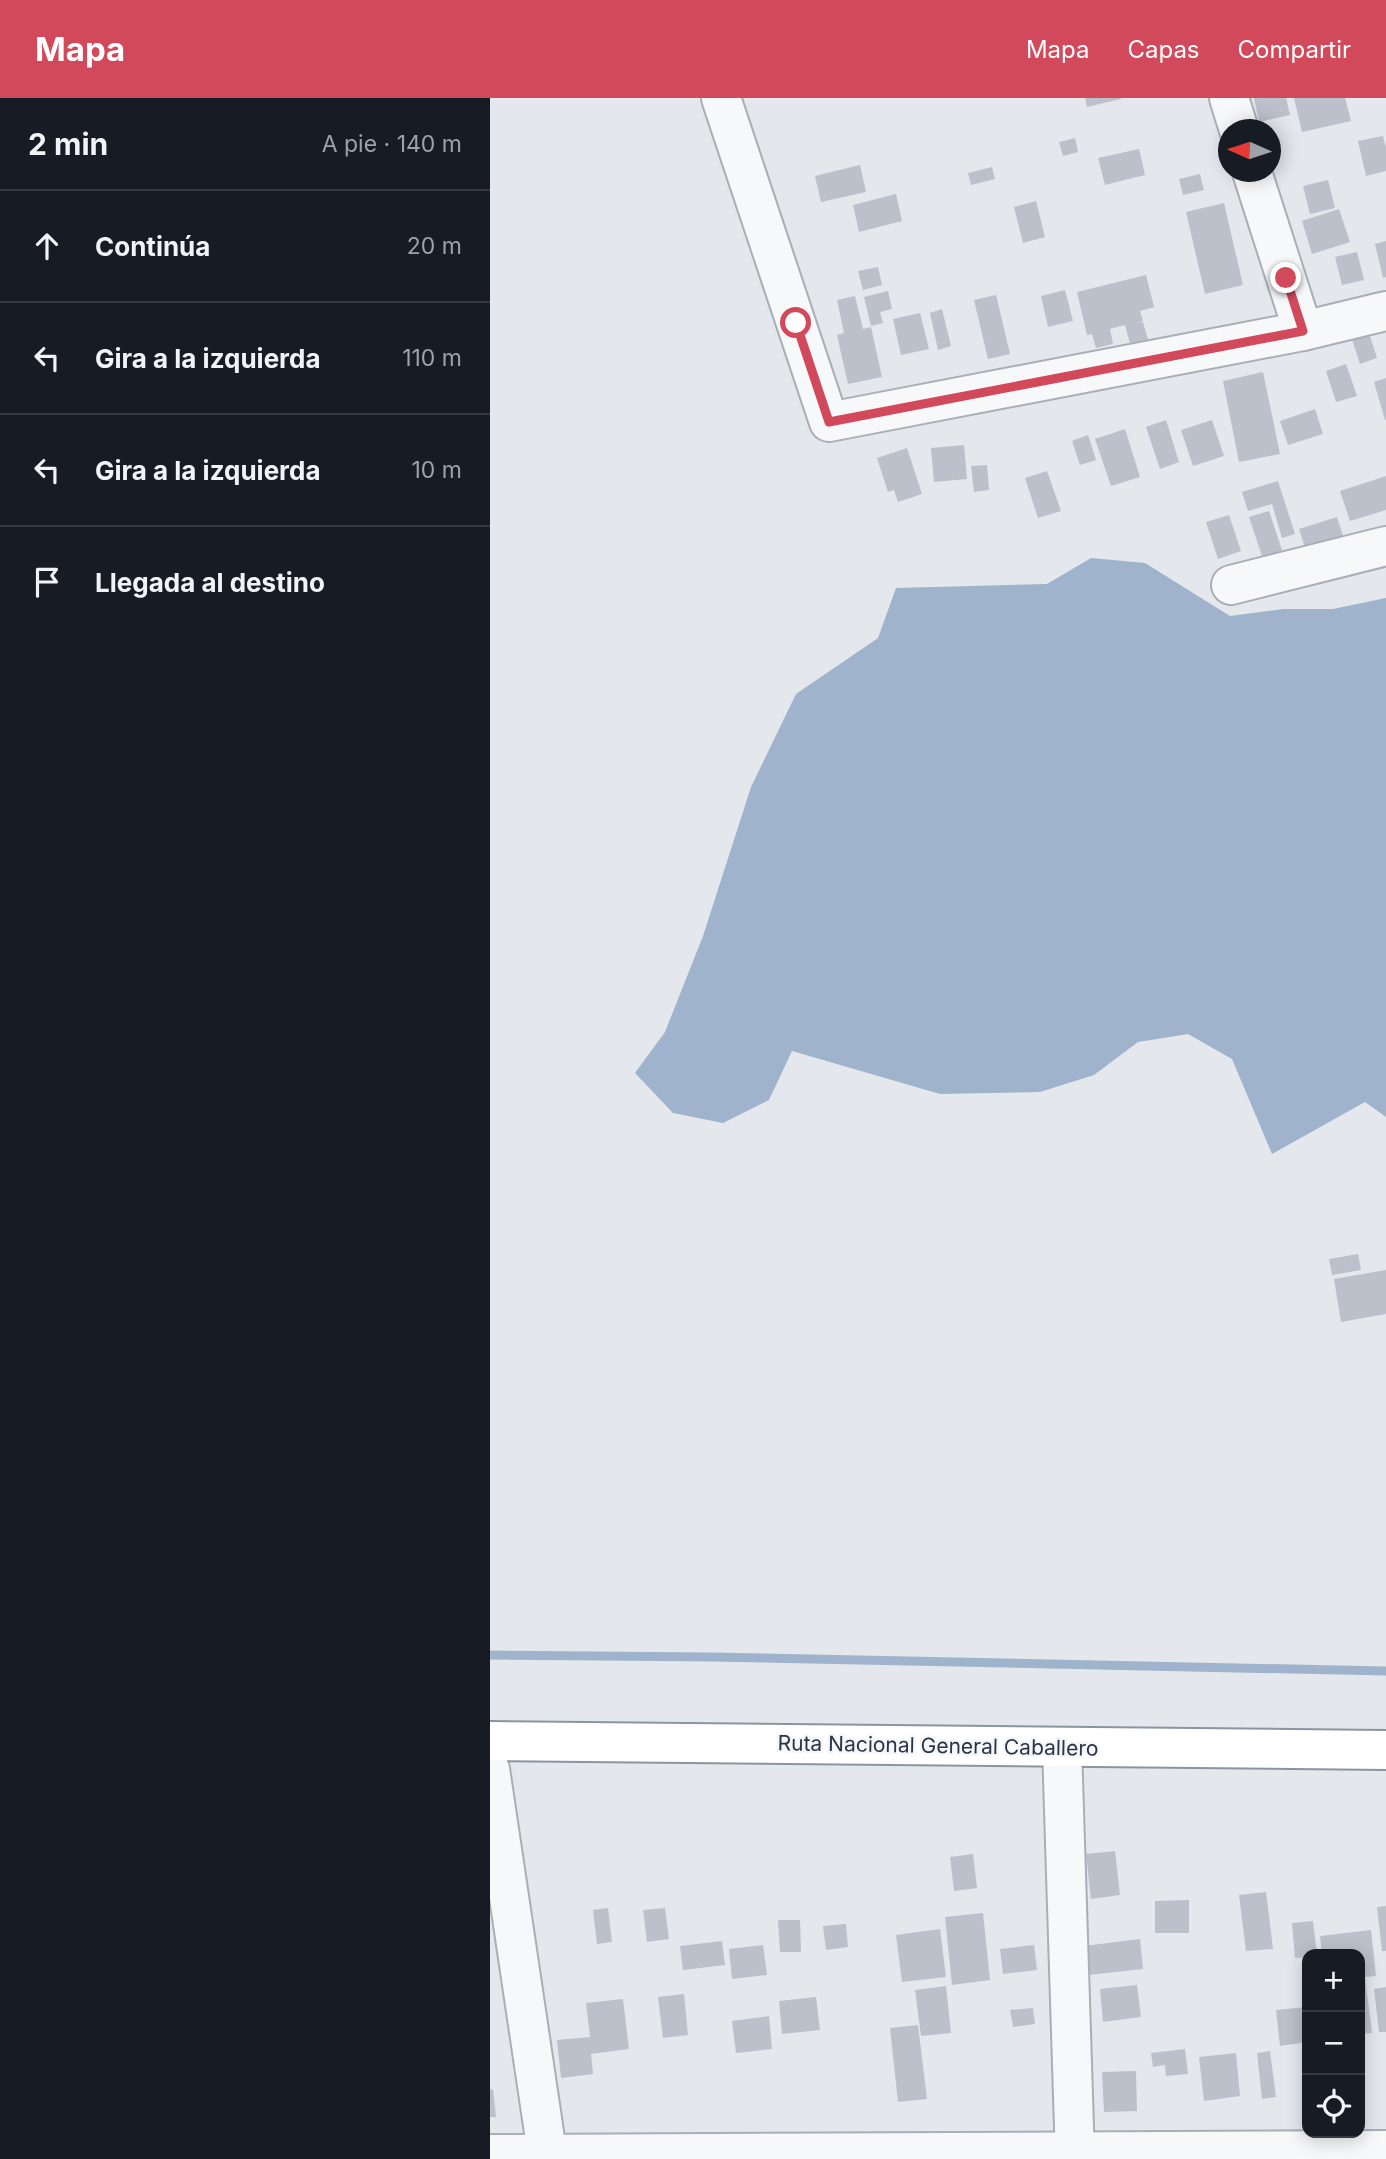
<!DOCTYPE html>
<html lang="es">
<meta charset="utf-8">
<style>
body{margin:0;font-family:Inter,sans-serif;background:#20242c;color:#f1f3f6}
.controls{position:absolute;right:21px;bottom:21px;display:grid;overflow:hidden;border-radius:14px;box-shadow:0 4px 18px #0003}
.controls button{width:63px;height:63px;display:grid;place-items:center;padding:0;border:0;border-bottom:2px solid #363941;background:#171b24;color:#f1f3f6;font:35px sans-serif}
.compass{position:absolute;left:728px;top:21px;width:63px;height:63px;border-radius:50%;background:#171b24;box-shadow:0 4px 18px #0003;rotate:273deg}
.stop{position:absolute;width:21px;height:21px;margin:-16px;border:5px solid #d1495b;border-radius:50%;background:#fff}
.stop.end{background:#d1495b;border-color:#fff;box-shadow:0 2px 7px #0008}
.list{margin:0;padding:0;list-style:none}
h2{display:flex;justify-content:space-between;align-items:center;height:91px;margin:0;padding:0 28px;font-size:30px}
h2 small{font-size:23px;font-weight:400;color:#9ea1a6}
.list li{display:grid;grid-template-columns:46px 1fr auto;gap:21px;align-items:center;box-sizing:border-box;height:112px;padding:0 28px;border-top:2px solid #363941}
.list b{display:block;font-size:26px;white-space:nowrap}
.list em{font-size:23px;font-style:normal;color:#9ea1a6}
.icon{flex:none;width:38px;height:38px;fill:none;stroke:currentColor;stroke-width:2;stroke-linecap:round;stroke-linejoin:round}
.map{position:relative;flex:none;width:896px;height:2061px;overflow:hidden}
header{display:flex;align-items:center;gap:42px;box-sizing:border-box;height:98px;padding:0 35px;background:#d1495b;color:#fff}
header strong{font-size:33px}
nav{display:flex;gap:38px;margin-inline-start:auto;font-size:24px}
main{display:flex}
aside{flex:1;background:#171b24}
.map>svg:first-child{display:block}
.water{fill:#9fb4cc}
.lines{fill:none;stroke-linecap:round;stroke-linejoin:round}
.stream{stroke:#9fb4cc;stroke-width:9}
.building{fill:#bbc0ca}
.minor-casing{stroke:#a9aeb7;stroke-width:42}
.highway-casing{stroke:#8b94a3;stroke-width:42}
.minor{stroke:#f7f8fa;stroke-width:38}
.highway{stroke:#fff;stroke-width:38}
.route{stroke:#d1495b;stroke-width:9}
.labels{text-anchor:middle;stroke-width:5;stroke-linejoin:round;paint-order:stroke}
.street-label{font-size:21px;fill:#2b3445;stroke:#f4f6f9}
</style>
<header>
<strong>Mapa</strong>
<nav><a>Mapa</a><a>Capas</a><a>Compartir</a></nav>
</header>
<main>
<aside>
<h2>2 min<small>A pie · 140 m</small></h2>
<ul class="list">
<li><svg class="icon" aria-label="ahead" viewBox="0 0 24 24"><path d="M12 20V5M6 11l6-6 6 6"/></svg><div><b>Continúa</b></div><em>20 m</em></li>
<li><svg class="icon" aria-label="left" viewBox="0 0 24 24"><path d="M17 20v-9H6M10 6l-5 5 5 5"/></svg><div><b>Gira a la izquierda</b></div><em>110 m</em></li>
<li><svg class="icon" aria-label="left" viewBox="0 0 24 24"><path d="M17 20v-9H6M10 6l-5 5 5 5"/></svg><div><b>Gira a la izquierda</b></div><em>10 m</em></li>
<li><svg class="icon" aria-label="arrive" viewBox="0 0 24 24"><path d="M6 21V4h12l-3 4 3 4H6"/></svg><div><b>Llegada al destino</b></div></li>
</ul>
</aside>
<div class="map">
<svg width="896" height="2061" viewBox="0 0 896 2061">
<rect width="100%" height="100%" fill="#e4e7ec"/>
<polygon class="water" points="601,460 655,465 740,518 793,511 843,511 896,500 896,1019 875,1004 782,1056 742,961 698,936 648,944 604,977 550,994 450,996 302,953 279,1002 233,1025 183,1015 145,975 175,934 213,838 261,689 306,596 388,540 406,490 557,486"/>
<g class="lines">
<polyline class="stream" points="0,1557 222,1559 896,1573"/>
</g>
<g class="building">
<polygon points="595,0 631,0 631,1 597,9"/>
<polygon points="764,0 796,0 800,17 769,24"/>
<polygon points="804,0 855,0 861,23 812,34"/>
<polygon points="893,38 896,50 896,73 876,78 868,43"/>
<polygon points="585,40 588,54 573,58 569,44"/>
<polygon points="649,51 655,77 615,87 608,60"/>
<polygon points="370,67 376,94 331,104 325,78"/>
<polygon points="502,69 505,81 481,87 478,75"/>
<polygon points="710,76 714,92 693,97 689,81"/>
<polygon points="838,82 845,110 820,116 813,88"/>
<polygon points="406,96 412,123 369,134 363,107"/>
<polygon points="546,103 555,139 533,145 524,109"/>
<polygon points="734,105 753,187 715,196 696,114"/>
<polygon points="849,111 860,144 822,156 812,123"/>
<polygon points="896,143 896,179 893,180 885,146"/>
<polygon points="867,154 874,182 852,187 845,159"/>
<polygon points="388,169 392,187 373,192 368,173"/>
<polygon points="656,177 664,209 650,213 653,223 646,225 653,224 658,242 640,246 635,227 620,231 623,246 606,250 602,236 597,237 587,194"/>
<polygon points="575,192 583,223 558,229 551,198"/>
<polygon points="398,193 402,211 390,214 393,225 381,228 374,199"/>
<polygon points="506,197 520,256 498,261 484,202"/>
<polygon points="365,198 373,231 381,229 392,279 358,286 347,237 354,235 347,202"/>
<polygon points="452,211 461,248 448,252 440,215"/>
<polygon points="430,215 439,251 411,257 403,221"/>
<polygon points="877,229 887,260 870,266 860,235"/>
<polygon points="856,266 867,298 846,304 836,273"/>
<polygon points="773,274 790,356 749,364 733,283"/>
<polygon points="896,280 896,322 895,322 884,284"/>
<polygon points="825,311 833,336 798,347 790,323"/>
<polygon points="676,322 689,364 670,371 656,329"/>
<polygon points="722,322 734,358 703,368 691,332"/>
<polygon points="635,331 650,379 621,388 605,341"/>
<polygon points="598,337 606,362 590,367 582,343"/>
<polygon points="474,347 477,381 444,384 441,350"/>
<polygon points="417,350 432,396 408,404 404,392 398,394 387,360"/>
<polygon points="497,367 499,392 484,394 481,368"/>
<polygon points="557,373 571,413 548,420 535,380"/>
<polygon points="896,378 896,412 860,423 850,393"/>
<polygon points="788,383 805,436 792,440 782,406 758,413 752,394"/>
<polygon points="779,413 794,458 774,464 759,419"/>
<polygon points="739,417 751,453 728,461 716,424"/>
<polygon points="847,419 854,441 816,453 809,431"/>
<polygon points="868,1156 871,1172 842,1177 839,1161"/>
<polygon points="896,1172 896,1216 851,1224 844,1181"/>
<polygon points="625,1753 630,1797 601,1801 596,1756"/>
<polygon points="483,1756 487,1790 464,1793 460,1759"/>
<polygon points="776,1794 783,1851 756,1853 749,1797"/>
<polygon points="699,1802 699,1835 665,1835 665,1803"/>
<polygon points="896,1808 896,1853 892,1853 887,1809"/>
<polygon points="118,1810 122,1844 107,1846 103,1812"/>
<polygon points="175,1810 179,1841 157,1844 153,1812"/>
<polygon points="493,1815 500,1882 462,1887 455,1819"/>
<polygon points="288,1822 310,1822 311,1854 290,1854"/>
<polygon points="823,1823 827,1856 817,1856 817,1859 805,1860 802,1825"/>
<polygon points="356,1826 358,1849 336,1852 333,1828"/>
<polygon points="450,1831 456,1879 412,1884 406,1837"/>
<polygon points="881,1832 886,1878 875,1879 882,1935 870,1936 870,1856 832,1856 830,1838"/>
<polygon points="650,1841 653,1871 598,1877 594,1848"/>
<polygon points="232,1843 235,1867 193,1872 190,1848"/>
<polygon points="273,1847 277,1877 242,1881 239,1851"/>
<polygon points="544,1847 547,1872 513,1876 510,1851"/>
<polygon points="647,1887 651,1919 613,1924 610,1891"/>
<polygon points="456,1888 461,1935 431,1938 425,1892"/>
<polygon points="896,1889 896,1934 889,1934 884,1891"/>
<polygon points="194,1896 198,1937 173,1940 168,1899"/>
<polygon points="326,1899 330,1932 292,1936 289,1903"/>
<polygon points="133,1901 139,1951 101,1956 103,1976 71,1980 67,1942 100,1939 96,1905"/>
<polygon points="817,1909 817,1944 790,1948 786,1912"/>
<polygon points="543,1910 545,1926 523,1929 520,1912"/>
<polygon points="279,1918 282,1951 246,1955 242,1923"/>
<polygon points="428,1927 437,2001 408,2004 400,1930"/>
<polygon points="695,1951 698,1976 676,1978 675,1967 663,1969 661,1955"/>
<polygon points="780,1953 786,1999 772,2001 767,1955"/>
<polygon points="746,1955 750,1998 714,2003 709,1959"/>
<polygon points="646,1973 647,2013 614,2014 612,1974"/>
<polygon points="3,1991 6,2019 0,2019 0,1992"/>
</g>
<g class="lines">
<g class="minor-casing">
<g id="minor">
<polyline points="231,0 339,324 813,233 896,213"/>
<polyline points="739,0 749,32"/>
<polyline points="762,74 813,233"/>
<polyline points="741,487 896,448"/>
<polyline points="572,1649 585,2061"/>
<polyline points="0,1671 58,2061"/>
<polyline points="0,2056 896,2052"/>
</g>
</g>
<g class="highway-casing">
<polyline id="highway" points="0,1643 896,1652"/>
</g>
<use href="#minor" class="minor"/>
<use href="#highway" class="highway"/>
</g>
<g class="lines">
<polyline class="route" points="306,225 339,324 813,233 796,180"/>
</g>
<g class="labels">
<g class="street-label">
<text transform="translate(448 1648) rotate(1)" y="7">Ruta Nacional General Caballero</text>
</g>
</g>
</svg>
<div class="controls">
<button>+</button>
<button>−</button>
<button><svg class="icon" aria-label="locate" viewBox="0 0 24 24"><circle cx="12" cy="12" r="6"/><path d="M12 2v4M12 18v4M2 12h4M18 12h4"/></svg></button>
</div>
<svg class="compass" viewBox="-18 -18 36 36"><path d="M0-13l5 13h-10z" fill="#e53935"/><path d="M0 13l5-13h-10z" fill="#9ea1a6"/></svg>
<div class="stop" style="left:306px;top:225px"></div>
<div class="stop end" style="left:796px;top:180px"></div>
</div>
</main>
